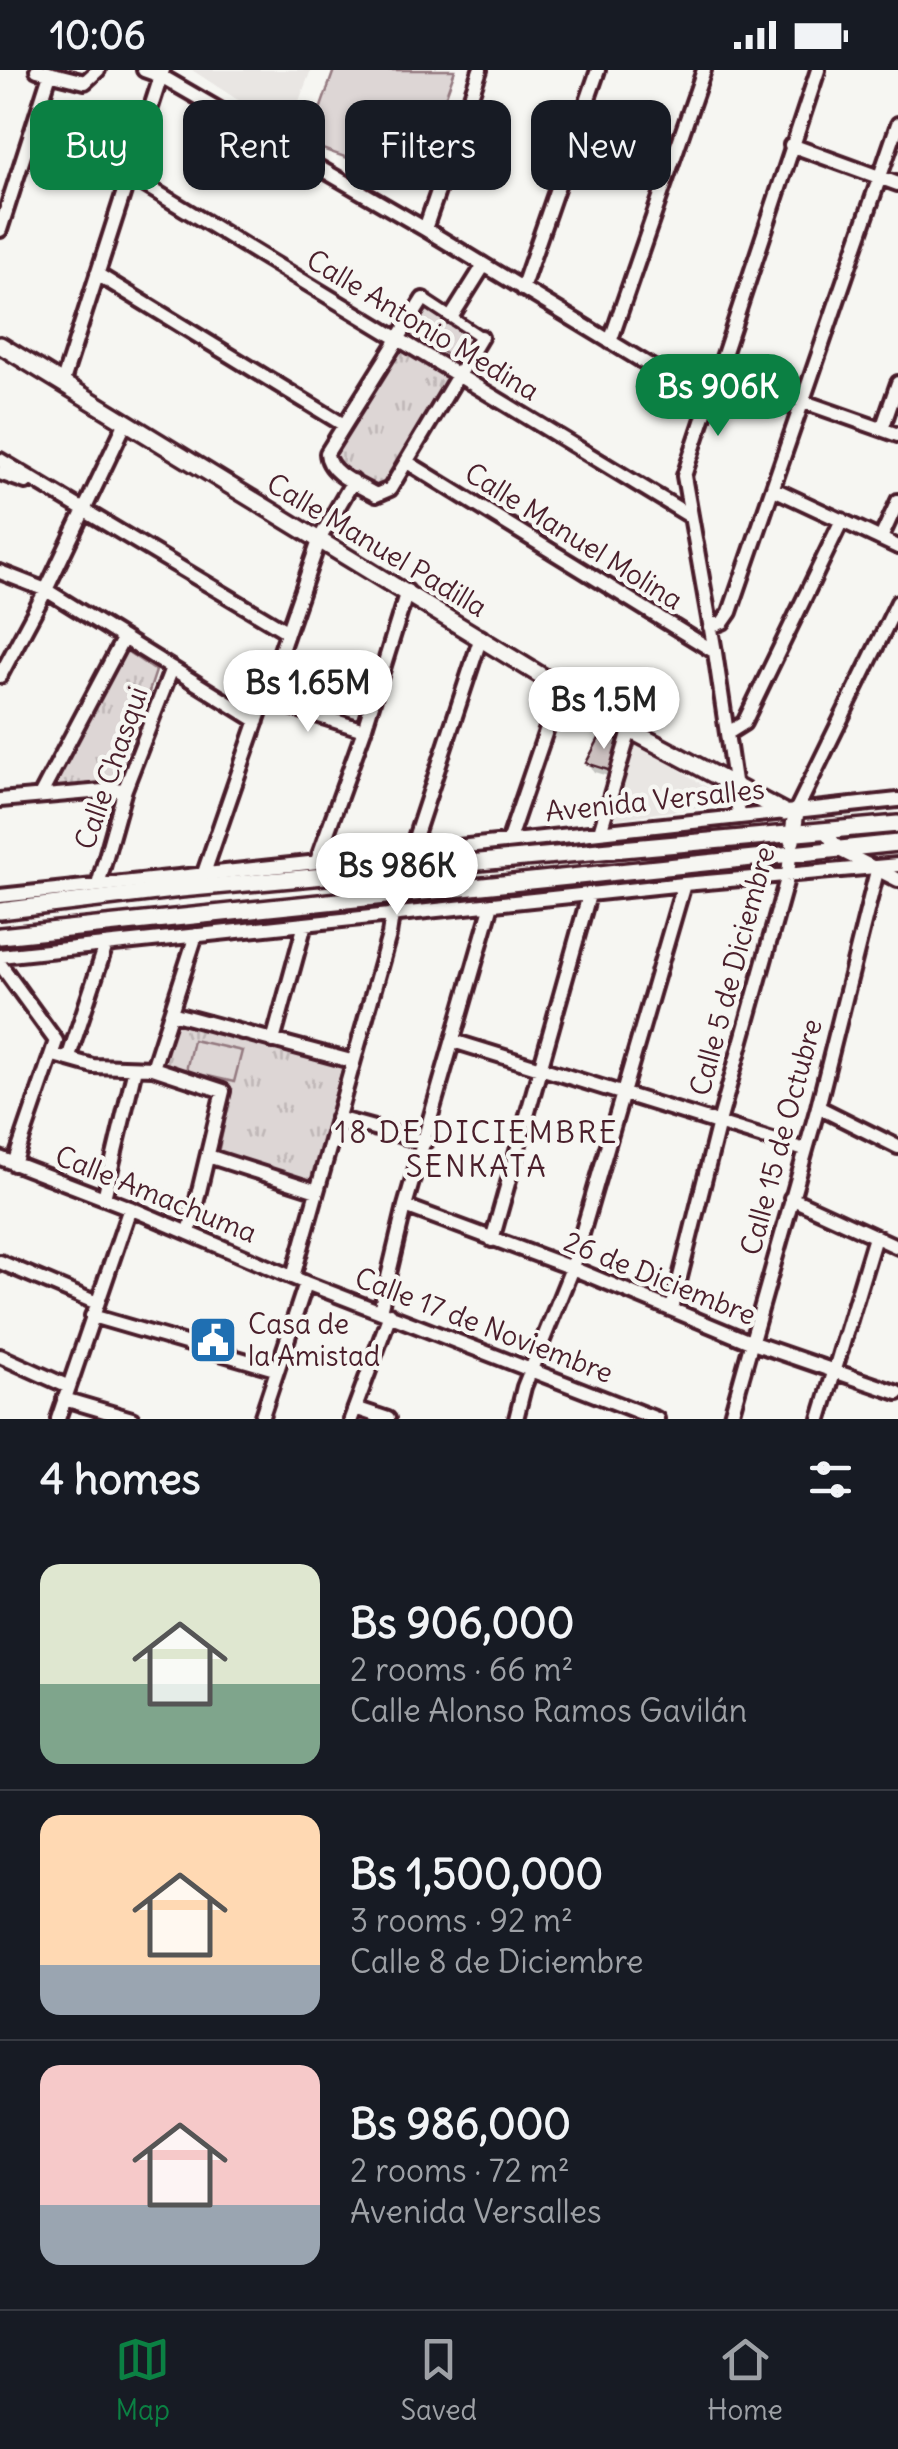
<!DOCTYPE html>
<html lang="en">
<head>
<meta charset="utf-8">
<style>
	body { margin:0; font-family:Delius,sans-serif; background:#242831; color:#f1f3f6; height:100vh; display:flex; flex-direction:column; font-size:38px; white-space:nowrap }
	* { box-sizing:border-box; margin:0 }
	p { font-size:32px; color:#9ea1a6 }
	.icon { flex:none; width:55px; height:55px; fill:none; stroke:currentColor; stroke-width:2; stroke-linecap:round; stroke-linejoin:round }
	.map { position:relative; height:1349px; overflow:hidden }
	.details { display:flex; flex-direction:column; background:#171b24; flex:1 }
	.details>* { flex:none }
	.banner { position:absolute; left:30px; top:30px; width:840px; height:90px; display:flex; gap:20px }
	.price { position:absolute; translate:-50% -85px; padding:0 22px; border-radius:35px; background:#fff; color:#222; font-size:32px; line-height:65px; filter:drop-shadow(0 2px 5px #0008) }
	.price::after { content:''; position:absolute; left:50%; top:60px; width:30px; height:22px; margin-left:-15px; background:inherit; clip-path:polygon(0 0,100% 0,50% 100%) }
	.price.current { background:#0b8043; color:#fff }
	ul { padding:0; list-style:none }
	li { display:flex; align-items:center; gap:30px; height:250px; padding:0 40px }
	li+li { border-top:2px solid #363941 }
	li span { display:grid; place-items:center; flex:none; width:280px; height:200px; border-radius:20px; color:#555 }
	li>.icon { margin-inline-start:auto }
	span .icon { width:120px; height:120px; fill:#fffc; stroke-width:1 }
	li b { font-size:42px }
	h2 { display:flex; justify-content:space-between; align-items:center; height:120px; padding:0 40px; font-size:42px }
	.chip { padding:0 35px; border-radius:20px; background:#171b24; box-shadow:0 2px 8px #0004; font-size:35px; line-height:90px }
	.chip.current { background:#0b8043; color:#fff }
	.status { display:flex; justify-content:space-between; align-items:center; height:70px; padding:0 50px; background:#171b24; direction:ltr }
	.status svg { height:28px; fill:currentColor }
	.tabs { display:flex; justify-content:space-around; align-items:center; height:140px; border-top:2px solid #363941; background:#171b24; font-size:28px; color:#9ea1a6 }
	.tabs a { display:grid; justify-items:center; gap:5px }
	.tabs .current { color:#0b8043 }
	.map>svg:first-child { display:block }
	.built { fill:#e9e6e3 }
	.grass { fill:url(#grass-tufts); stroke:#947a80; stroke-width:2.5 }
	.pitch { fill:#ddd6d5; stroke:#947a80; stroke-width:2.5 }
	.shadow { fill:#0003 }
	.building { fill:#ccc1c0; stroke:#4a1f2b; stroke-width:2.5 }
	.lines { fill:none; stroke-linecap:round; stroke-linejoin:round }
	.pedestrian-casing { stroke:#4a1f2b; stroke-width:16 }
	.minor-casing { stroke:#4a1f2b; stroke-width:20 }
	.tertiary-casing { stroke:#4a1f2b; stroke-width:22 }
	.pedestrian { stroke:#f6f6f2; stroke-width:9 }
	.minor { stroke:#f6f6f2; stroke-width:12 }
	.tertiary { stroke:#f6f6f2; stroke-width:15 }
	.labels { text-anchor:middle; stroke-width:9; stroke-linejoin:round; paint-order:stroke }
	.street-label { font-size:28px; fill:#4a1f2b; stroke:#f6f6f2 }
	.poi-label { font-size:28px; fill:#4a1f2b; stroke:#f6f6f2; text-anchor:start }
	.neighbourhood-label { font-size:30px; letter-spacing:2.5px; fill:#4a1f2b; stroke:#f6f6f2 }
</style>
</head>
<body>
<div class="status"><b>10:06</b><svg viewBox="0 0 49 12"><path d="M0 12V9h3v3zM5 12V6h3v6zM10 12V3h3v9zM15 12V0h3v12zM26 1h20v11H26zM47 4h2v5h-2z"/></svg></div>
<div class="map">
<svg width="898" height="1349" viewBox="0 0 898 1349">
	<defs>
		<pattern id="grass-tufts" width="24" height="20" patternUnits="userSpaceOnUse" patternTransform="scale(2.5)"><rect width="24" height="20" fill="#ddd6d5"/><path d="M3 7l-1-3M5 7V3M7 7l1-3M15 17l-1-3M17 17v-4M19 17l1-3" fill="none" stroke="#bfb7b7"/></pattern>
	</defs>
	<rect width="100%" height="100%" fill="#f6f6f2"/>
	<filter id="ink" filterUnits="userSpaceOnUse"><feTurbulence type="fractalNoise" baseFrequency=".01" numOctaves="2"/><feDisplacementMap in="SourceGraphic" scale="20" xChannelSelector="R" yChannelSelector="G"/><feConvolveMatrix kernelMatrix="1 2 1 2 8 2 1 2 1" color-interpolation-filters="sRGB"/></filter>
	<g filter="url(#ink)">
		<path class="built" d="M192,0H311L287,62Z
			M631,668L714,722L713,735L615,749L607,741Z"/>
		<path class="grass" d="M399,277L452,309L387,415L375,419L337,396L331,386Z
			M122,578L156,601L119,712L51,718Z
			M176,949L343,997L310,1112L218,1083L232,1019L162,993Z"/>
		<path class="pitch" d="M334,0H455L415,112L308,74Z
			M430,235L475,263L457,291L412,263Z
			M193,970L242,981L234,1012L186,1001Z"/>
		<path class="shadow" d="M618,673L623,682L615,708L594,702L589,693Z"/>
		<path class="building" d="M604,659L619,671L611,701L586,693Z"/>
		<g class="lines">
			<g class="pedestrian-casing">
				<path id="pedestrian" d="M423,229L481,267"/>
			</g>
			<g class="minor-casing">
				<path id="minor" d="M37,0L85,12L98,0
					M144,0L161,6L425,159L708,331
					M791,75L898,114
					M130,106L690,446
					M425,159L480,0
					M0,160L50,4
					M97,204L344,355
					M522,219L598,0
					M423,229L327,383C328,404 359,415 376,425L390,419L481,267
					M452,246L484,195
					M610,272L704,0
					M719,302L898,365
					M63,311L163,0
					M882,359L898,313
					M0,390L286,561
					M407,392L715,582
					M0,403L26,412
					M774,419L898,477
					M881,468L898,431
					M0,502L46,520L257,651
					M710,557L723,552L730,542L898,54
					M0,606L46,520L125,354
					M265,629L364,660
					M728,663L744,653L842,450
					M40,726L123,569
					M0,730L125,719
					M796,741L898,532
					M739,745L715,582L684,406L818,0
					M825,761L839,780L898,810
					M600,762L630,660
					M509,769L561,617
					M411,780L481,567
					M317,791L364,660L407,521
					M204,803L320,468L353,411
					M98,815L125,719L172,598
					M0,826L898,730
					M0,886L684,814L898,795
					M0,894L56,971L14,1094
					M171,943L351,991
					M273,971L305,854
					M453,971L805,1080
					M54,985L93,996L153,998L223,1021L189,1163
					M68,989L106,875
					M153,998L196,865
					M818,1037L898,1077
					M337,1048L425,1072
					M208,1086L317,1121
					M0,1088L130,1138L306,1213L657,1349
					M104,1128L135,998
					M791,1128L898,1177
					M405,1136L572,1198L750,1272L898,1323
					M492,1170L589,825
					M0,1192L97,1233
					M293,1207L389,865L392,845
					M672,1239L718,1056L788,805L790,785
					M380,1241L405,1136L492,834
					M92,1246L275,1299
					M0,1286L69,1317
					M64,1329L132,1349
					M355,1338L388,1349
					M58,1349L130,1138
					M261,1349L306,1213
					M351,1349L390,1244
					M516,1349L524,1317L572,1198L684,814
					M730,1349L818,1037L878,797
					M820,1349L875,1167"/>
			</g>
			<g class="tertiary-casing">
				<path id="tertiary" d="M0,275L630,660L784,742
					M792,771L796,741
					M0,841L181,819L898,754
					M0,866L898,773"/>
			</g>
			<use href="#pedestrian" class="pedestrian"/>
			<use href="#minor" class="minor"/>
			<use href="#tertiary" class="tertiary"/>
		</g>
	</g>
	<defs>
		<g id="civic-square" transform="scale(2.5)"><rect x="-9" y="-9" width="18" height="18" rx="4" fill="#1f6fb2" stroke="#f6f6f2"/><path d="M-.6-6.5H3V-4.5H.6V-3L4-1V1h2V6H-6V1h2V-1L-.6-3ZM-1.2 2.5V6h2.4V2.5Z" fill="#fff"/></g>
	</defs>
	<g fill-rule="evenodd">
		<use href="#civic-square" x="213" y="1270"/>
	</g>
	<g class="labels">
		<g class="street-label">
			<text transform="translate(423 255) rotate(31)" y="10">Calle Antonio Medina</text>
			<text transform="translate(574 466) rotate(32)" y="10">Calle Manuel Molina</text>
			<text transform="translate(377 475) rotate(31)" y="10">Calle Manuel Padilla</text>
			<text transform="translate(111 698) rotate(-71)" y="10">Calle Chasqui</text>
			<text transform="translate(655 730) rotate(-6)" y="10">Avenida Versalles</text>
			<text transform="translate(732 901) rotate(-75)" y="10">Calle 5 de Diciembre</text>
			<text transform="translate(781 1067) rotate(-75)" y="10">Calle 15 de Octubre</text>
			<text transform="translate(156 1124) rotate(22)" y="10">Calle Amachuma</text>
			<text transform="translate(660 1208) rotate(22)" y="10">26 de Diciembre</text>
			<text transform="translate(484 1255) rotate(21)" y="10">Calle 17 de Noviembre</text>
		</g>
		<g class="poi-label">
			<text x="248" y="1264">Casa de<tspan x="248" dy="32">la Amistad</tspan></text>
		</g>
		<g class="neighbourhood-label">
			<text x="477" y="1073">18 DE DICIEMBRE<tspan x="477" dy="34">SENKATA</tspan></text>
		</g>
	</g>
</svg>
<b class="price current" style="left:718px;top:369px">Bs 906K</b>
<b class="price" style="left:308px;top:665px">Bs 1.65M</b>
<b class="price" style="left:604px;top:682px">Bs 1.5M</b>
<b class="price" style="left:397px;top:848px">Bs 986K</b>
<div class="banner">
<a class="chip current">Buy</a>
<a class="chip">Rent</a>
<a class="chip">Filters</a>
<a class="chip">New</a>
</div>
</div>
<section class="details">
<h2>4 homes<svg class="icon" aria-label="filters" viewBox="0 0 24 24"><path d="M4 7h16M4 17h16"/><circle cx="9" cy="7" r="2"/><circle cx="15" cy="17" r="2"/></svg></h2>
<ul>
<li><span style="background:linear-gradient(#dfe7d0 60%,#7fa58c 0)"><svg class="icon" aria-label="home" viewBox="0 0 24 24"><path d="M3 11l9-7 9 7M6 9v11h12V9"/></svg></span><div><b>Bs 906,000</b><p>2 rooms · 66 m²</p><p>Calle Alonso Ramos Gavilán</p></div></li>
<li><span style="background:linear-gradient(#ffd9b3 75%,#9aa5b1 0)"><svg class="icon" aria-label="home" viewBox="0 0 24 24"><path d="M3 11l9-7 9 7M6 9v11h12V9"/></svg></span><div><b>Bs 1,500,000</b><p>3 rooms · 92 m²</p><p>Calle 8 de Diciembre</p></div></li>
<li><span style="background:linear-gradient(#f6c9c9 70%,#9aa5b1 0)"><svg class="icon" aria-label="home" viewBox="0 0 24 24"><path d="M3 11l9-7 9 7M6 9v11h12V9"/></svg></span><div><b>Bs 986,000</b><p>2 rooms · 72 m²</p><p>Avenida Versalles</p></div></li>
</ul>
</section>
<nav class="tabs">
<a class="current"><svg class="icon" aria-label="map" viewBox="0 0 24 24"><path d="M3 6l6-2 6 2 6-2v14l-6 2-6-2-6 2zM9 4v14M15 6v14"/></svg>Map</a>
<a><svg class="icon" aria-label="saved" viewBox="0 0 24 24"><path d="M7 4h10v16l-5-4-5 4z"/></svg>Saved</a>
<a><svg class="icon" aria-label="home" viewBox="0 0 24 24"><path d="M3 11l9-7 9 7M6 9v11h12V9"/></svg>Home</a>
</nav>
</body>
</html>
